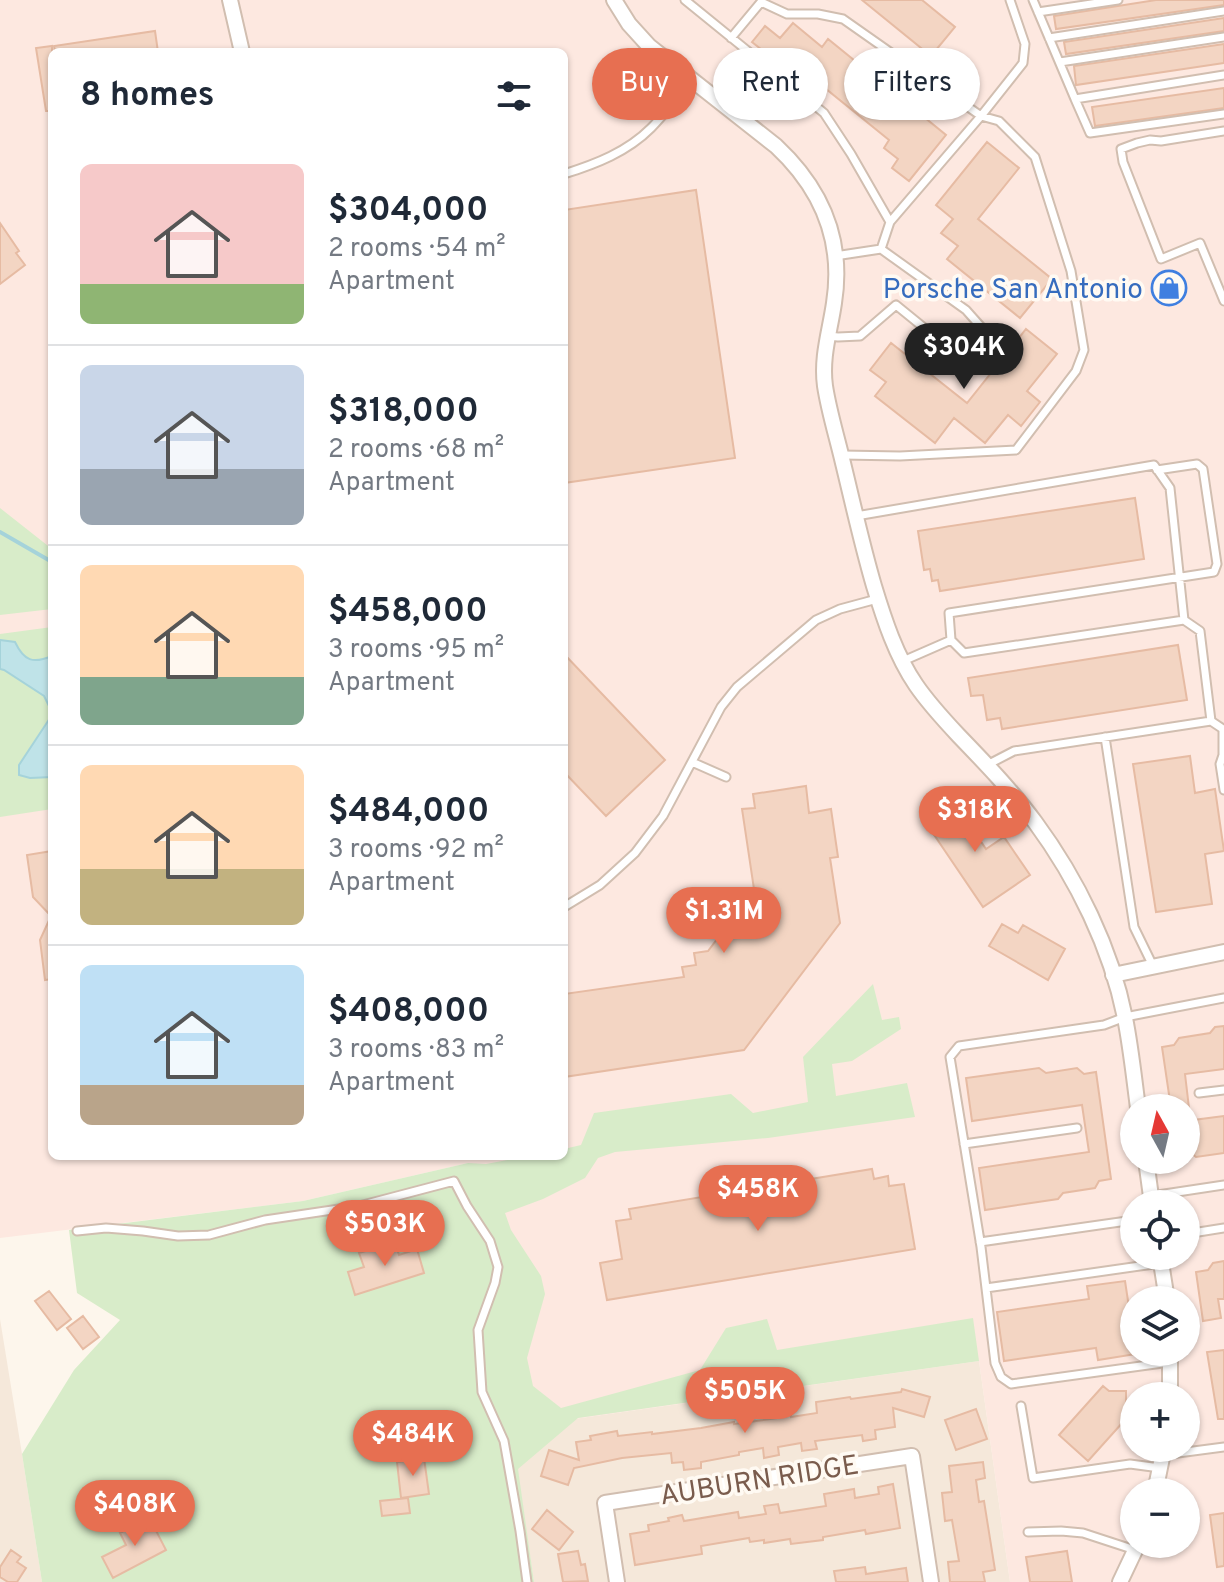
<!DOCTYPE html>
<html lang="en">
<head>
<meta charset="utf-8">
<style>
	body { margin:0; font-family:Overpass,sans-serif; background:#f2f2f3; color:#1f2937; height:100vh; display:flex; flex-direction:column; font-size:30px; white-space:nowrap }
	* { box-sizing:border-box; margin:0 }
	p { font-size:26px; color:#747a83 }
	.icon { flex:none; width:44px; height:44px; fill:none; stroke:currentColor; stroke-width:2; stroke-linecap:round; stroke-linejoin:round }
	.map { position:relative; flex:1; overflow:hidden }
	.drawer { position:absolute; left:48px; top:48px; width:520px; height:1112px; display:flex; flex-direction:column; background:#fff; border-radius:12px; box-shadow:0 2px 6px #0004 }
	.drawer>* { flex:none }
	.banner { position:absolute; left:592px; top:48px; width:512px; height:72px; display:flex; gap:16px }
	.needle { width:52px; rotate:352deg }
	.controls { position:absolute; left:1120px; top:1094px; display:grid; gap:16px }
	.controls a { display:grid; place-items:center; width:80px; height:80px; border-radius:50%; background:#fff; box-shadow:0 2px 6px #0004; font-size:40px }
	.price { position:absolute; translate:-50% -68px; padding:0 18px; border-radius:28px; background:#e76f51; color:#fff; font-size:26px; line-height:52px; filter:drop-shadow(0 2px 4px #0008) }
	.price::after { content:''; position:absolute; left:50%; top:48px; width:24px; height:18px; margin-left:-12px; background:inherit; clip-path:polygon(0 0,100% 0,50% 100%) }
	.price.selected { background:#222; color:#fff }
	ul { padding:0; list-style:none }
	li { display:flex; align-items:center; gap:24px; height:200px; padding:0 32px }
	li+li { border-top:2px solid #e0e1e3 }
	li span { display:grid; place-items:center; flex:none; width:224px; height:160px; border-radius:12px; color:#555 }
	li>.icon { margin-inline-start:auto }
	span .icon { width:96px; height:96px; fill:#fffc; stroke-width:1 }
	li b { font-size:34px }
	h2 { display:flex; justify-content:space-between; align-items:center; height:96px; padding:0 32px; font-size:34px }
	.tag { padding:0 28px; border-radius:36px; background:#fff; box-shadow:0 2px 6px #0004; font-size:28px; line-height:72px }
	.tag.selected { background:#e76f51; color:#fff }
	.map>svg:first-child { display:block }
	.residential { fill:#f5e8da }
	.commercial { fill:#fde8e0; fill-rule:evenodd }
	.green { fill:#d8ecc9 }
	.water { fill:#bfe3e8; stroke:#a5d3da; stroke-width:2 }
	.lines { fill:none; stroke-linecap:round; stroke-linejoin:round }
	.stream { stroke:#a5d3da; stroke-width:4 }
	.building { fill:#f3d5c3; stroke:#e6bba3; stroke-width:2 }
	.lane-casing { stroke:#d1beb0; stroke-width:11 }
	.street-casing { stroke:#d1beb0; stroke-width:18 }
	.lane { stroke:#fff; stroke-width:7 }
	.street { stroke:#fff; stroke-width:14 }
	.labels { text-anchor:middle; stroke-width:7; stroke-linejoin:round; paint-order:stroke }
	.shop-label { font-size:28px; fill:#366cbe; stroke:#fffaf3; text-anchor:end }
	.street-label { font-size:28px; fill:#7a5c4d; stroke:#fffaf3 }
</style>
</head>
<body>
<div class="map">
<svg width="1224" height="1582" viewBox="0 0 1224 1582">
	<rect width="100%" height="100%" fill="#fdf6ec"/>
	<path class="residential" d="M0,1319L22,1454L42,1582H0Z
		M979,1361L1010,1582H534L511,1428Z"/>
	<path class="commercial" d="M0,0H1224V1582H1010L979,1361L511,1428L468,1163L303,1201L0,1238ZM52,52H564V1156H52ZM1134,1108H1186V1160H1134ZM1134,1204H1186V1256H1134ZM1134,1300H1186V1352H1134ZM1134,1396H1186V1448H1134ZM1134,1492H1186V1544H1134Z"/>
	<path class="green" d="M0,508L52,549V609L0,615Z
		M52,627V809L0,817V634Z
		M873,984L882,1020L899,1017L901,1029L852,1061L832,1064L836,1096L907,1083L915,1117L768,1138L615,1152L598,1158L585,1178L543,1199L505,1213L511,1230L541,1276L545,1294L527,1358L533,1386L561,1408L700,1370L726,1328L767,1319L777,1350L973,1318L979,1361L578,1418L518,1469L534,1582H42L22,1454L74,1370L120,1320L77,1293L69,1230L303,1201L468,1163L486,1164L528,1156H564V1149L581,1145L594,1113L731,1094L753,1113L808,1102L803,1057Z"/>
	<path class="water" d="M0,640L15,642C24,661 33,664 52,656V712L44,696L4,670L0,669Z
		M52,715V777L30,778L19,775V765Z"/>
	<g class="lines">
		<path class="stream" d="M0,532L52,562"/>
	</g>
	<path class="building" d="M862,0H922L955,27L931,56Z
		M1156,0H1224V5L1056,29L1054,16Z
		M1224,18V31L1066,54L1064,42Z
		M793,23L822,47L828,39L946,135L909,181L892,168L898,159L884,148L889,140L805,72L799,79L752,42L765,26L780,38Z
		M155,31L158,52H55L54,46Z
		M1224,44V63L1076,85L1074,66Z
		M52,46V111H46L36,48Z
		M1224,88V108L1095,126L1092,107Z
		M987,142L1019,168L978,219L1052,279L1020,318L947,259L958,246L941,233L953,219L936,205Z
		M696,190L735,458L564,483V210Z
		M0,223L19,251L16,253L25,265L0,284Z
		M1026,329L1057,354L1027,391L1040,402L1021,426L1008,415L985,443L954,418L935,443L875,396L886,382L870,370L891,343L967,403Z
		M1135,498L1144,559L940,591L938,580L932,581L930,569L924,570L918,531Z
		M1178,645L1187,700L1002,729L1000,718L987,720L983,695L971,696L968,678Z
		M564,654L665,760L606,816L564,772Z
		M1190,756L1195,793L1215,789L1224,851L1205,854L1212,904L1156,912L1133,764Z
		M806,786L809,813L831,809L838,857L830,858L840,923L744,1050L564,1077V994L684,977L682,967L696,965L694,953L708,951L733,918L731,905L743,903L741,891L754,889L742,809L755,808L753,794Z
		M951,797L986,849L1004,837L1030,875L983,907L922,817Z
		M52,851V979L45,980L40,940L51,916L33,897L27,855Z
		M1002,924L1018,933L1023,925L1065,949L1048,980L989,946Z
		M1224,1026V1069L1185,1074L1189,1108H1171L1162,1047L1174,1045L1179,1038L1210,1033L1215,1027Z
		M1039,1068L1046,1073L1077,1068L1084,1074L1096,1072L1111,1179L1099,1181L1095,1188L1063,1193L1058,1199L985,1210L979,1168L1089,1152L1082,1105L972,1121L966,1078Z
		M1224,1116V1153L1196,1157L1186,1149V1121Z
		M872,1169L874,1179L888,1176L889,1186L904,1184L915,1249L607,1300L600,1263L622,1259L616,1221L631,1219L629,1209Z
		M395,1242L399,1255L417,1249L424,1273L355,1295L348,1272L364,1267L359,1253Z
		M1224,1261V1299H1218L1221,1318L1203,1321L1196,1272L1208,1270L1213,1263Z
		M1125,1281L1136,1354L1098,1360L1096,1348L1004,1361L997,1312L1089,1299L1087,1286Z
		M49,1291L71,1319L57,1330L35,1301Z
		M83,1316L99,1337L83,1349L67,1328Z
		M1224,1350V1419H1218L1207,1352Z
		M1103,1386L1109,1391H1126V1407L1132,1412L1088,1461L1059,1435Z
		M902,1389L930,1397L924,1417L893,1408L895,1427L875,1430L876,1439L863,1441L862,1435L815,1441L817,1449L802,1451L801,1443L778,1447L779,1455L764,1458L763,1448L739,1452V1455L701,1462V1468L684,1470L683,1462L672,1463L671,1453L622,1458L574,1468L568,1485L541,1476L549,1450L579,1460L576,1442L591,1440L590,1436L617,1431L618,1436L652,1432V1434L701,1428L734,1422V1424L778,1418V1412L790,1410L791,1417L817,1413L816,1402L850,1397L851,1399L901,1392Z
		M976,1409L987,1439L956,1450L945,1420Z
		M424,1458L429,1494L401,1498L397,1462Z
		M983,1462L985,1478L976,1480L979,1502L984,1501L995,1570L983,1572L985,1582H950L948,1562L959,1561L952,1520L945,1521L942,1493L952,1492L949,1466Z
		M893,1484L900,1528L866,1534L865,1530L823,1537V1540L791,1544L790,1539L764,1543V1540L750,1542L749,1538L701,1546L702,1554L635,1565L630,1534L649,1531L648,1525L669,1521L668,1518L682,1515L684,1521L738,1512L739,1518L766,1514L764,1506L778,1504L780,1513L826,1506L824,1494L854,1489L855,1498L879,1494L878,1487Z
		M408,1498L410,1513L382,1516L380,1501Z
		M547,1510L573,1532L559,1550L532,1529Z
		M1224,1513V1566L1217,1567L1210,1515Z
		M149,1517L166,1550L113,1578L102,1557L126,1545L120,1533Z
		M11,1550L21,1557L17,1562L26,1568L17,1582H8L0,1577V1567Z
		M578,1551L581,1565L585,1564L588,1581L563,1582L558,1554Z
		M1067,1551L1072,1582H1030L1026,1557Z
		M865,1567L866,1574L906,1568L908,1582H836L834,1571Z"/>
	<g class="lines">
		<g class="lane-casing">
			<path id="lane" d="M685,0L824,113L851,154L890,222L881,249L835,256
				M1033,0L1075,99L1224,75
				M1038,12L1118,0
				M731,38L761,2L787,14H818L843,19L981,116L999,121L1035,157L1071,271L1084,350L1076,371L1016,450L900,456L842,455
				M1049,38L1224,11
				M1060,62L1224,37
				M1075,99L1090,133L1224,114
				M1224,131L1161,141L1150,140L1137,143L1121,149L1123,162L1161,259L1200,243L1224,301
				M564,174C596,164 627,152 651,128C666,113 678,96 691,80
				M890,222L981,116L1023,63L1025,44L1010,0
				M828,336L838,337L860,336L896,305L966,362L990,337L966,310L881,249
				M856,516L1154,465L1170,488L1184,620L1200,631L1211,721L1223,729V755L1220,764L1224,790
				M951,640L964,653L1184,620
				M903,661L951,640L949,613L1214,572L1217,564L1203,469L1197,464L1157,470
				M1105,737L1134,927L1153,966
				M692,762L726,777
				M987,765L1014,751L1211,721
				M564,907L600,885L635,853L663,816L721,707L737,687L816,620L840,609L877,599
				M1199,1093L1224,1090
				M964,1144L1077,1128
				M1151,1196L1224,1185
				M77,1231L106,1228L143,1231L178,1236L209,1235L265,1220L359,1206L454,1181L467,1206L490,1241L498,1267L495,1283L478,1330L482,1392L504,1441L520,1531L527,1582
				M1186,1234L1224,1228
				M980,1242L1134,1220
				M986,1288L1161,1263
				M1170,1362L1011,1384L1001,1377L995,1363L981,1247L950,1057L959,1046L1104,1025L1125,1017L1224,998
				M1021,1406L1033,1478L1130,1464L1160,1468
				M1163,1455L1224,1447
				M1028,1532L1061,1531L1083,1533L1135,1550"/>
		</g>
		<g class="street-casing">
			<path id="street" d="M230,0L242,52
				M614,0L629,24L649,46L776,146C821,188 844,240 834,303C830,331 821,357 825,386C829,412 837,437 843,463C853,504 862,545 874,586C884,619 896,656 916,685C929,704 944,720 959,736C986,764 1012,791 1035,822C1077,879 1111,948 1125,1018C1131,1048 1134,1078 1138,1108
				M1113,975L1224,952
				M1146,1160L1152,1204
				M1160,1256L1167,1300
				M1170,1396V1352
				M1155,1492L1164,1448
				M617,1582L605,1503L912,1456L931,1582
				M1120,1582L1138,1544"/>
		</g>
		<use href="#lane" class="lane"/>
		<use href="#street" class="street"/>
	</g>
	<defs>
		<g id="shop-ring" transform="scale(1.8)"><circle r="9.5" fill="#fffaf3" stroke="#3f7fe0" stroke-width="1.5"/><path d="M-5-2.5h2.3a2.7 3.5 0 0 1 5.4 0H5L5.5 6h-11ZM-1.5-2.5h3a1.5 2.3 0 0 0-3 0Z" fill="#3f7fe0"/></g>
	</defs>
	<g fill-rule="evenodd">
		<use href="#shop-ring" x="1169" y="288"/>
	</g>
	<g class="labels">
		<g class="shop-label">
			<text x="1143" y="298">Porsche San Antonio</text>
		</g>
		<g class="street-label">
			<text transform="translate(759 1479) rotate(-9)" y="10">AUBURN RIDGE</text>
		</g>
	</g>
</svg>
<div class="controls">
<a><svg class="needle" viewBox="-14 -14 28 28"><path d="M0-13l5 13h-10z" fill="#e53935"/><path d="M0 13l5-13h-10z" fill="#747a83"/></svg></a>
<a><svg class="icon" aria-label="locate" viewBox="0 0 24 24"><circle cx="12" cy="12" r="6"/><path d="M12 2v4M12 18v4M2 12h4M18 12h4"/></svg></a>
<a><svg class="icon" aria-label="layers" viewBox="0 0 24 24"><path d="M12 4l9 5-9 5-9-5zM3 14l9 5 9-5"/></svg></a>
<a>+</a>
<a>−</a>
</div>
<b class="price selected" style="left:964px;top:391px">$304K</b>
<b class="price" style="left:975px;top:854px">$318K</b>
<b class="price" style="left:724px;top:955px">$1.31M</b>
<b class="price" style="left:758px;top:1233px">$458K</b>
<b class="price" style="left:385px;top:1268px">$503K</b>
<b class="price" style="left:745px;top:1435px">$505K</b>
<b class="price" style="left:413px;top:1478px">$484K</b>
<b class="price" style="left:135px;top:1548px">$408K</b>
<div class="banner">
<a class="tag selected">Buy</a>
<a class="tag">Rent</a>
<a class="tag">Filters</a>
</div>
<section class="drawer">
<h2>8 homes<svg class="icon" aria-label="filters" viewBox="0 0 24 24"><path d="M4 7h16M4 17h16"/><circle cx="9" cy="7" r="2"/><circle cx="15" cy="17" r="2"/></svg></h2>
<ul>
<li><span style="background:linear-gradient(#f6c9c9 75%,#8fb573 0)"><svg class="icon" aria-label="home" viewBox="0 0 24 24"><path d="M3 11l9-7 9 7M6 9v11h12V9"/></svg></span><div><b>$304,000</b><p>2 rooms · 54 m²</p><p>Apartment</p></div></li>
<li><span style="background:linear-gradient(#c9d6e8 65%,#9aa5b1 0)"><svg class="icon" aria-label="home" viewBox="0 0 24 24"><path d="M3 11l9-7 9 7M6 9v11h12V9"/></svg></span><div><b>$318,000</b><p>2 rooms · 68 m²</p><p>Apartment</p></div></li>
<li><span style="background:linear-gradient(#ffd9b3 70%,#7fa58c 0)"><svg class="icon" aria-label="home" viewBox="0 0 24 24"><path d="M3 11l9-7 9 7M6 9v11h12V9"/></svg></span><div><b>$458,000</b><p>3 rooms · 95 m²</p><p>Apartment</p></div></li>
<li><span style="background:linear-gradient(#ffd9b3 65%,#c2b280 0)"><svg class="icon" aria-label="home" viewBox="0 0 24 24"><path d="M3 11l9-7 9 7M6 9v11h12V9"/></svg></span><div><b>$484,000</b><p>3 rooms · 92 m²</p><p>Apartment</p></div></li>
<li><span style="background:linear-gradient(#bfe0f5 75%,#b9a48a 0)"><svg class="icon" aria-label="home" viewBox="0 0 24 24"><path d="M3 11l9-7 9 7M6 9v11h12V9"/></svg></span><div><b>$408,000</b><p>3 rooms · 83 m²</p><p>Apartment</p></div></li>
</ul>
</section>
</div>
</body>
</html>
